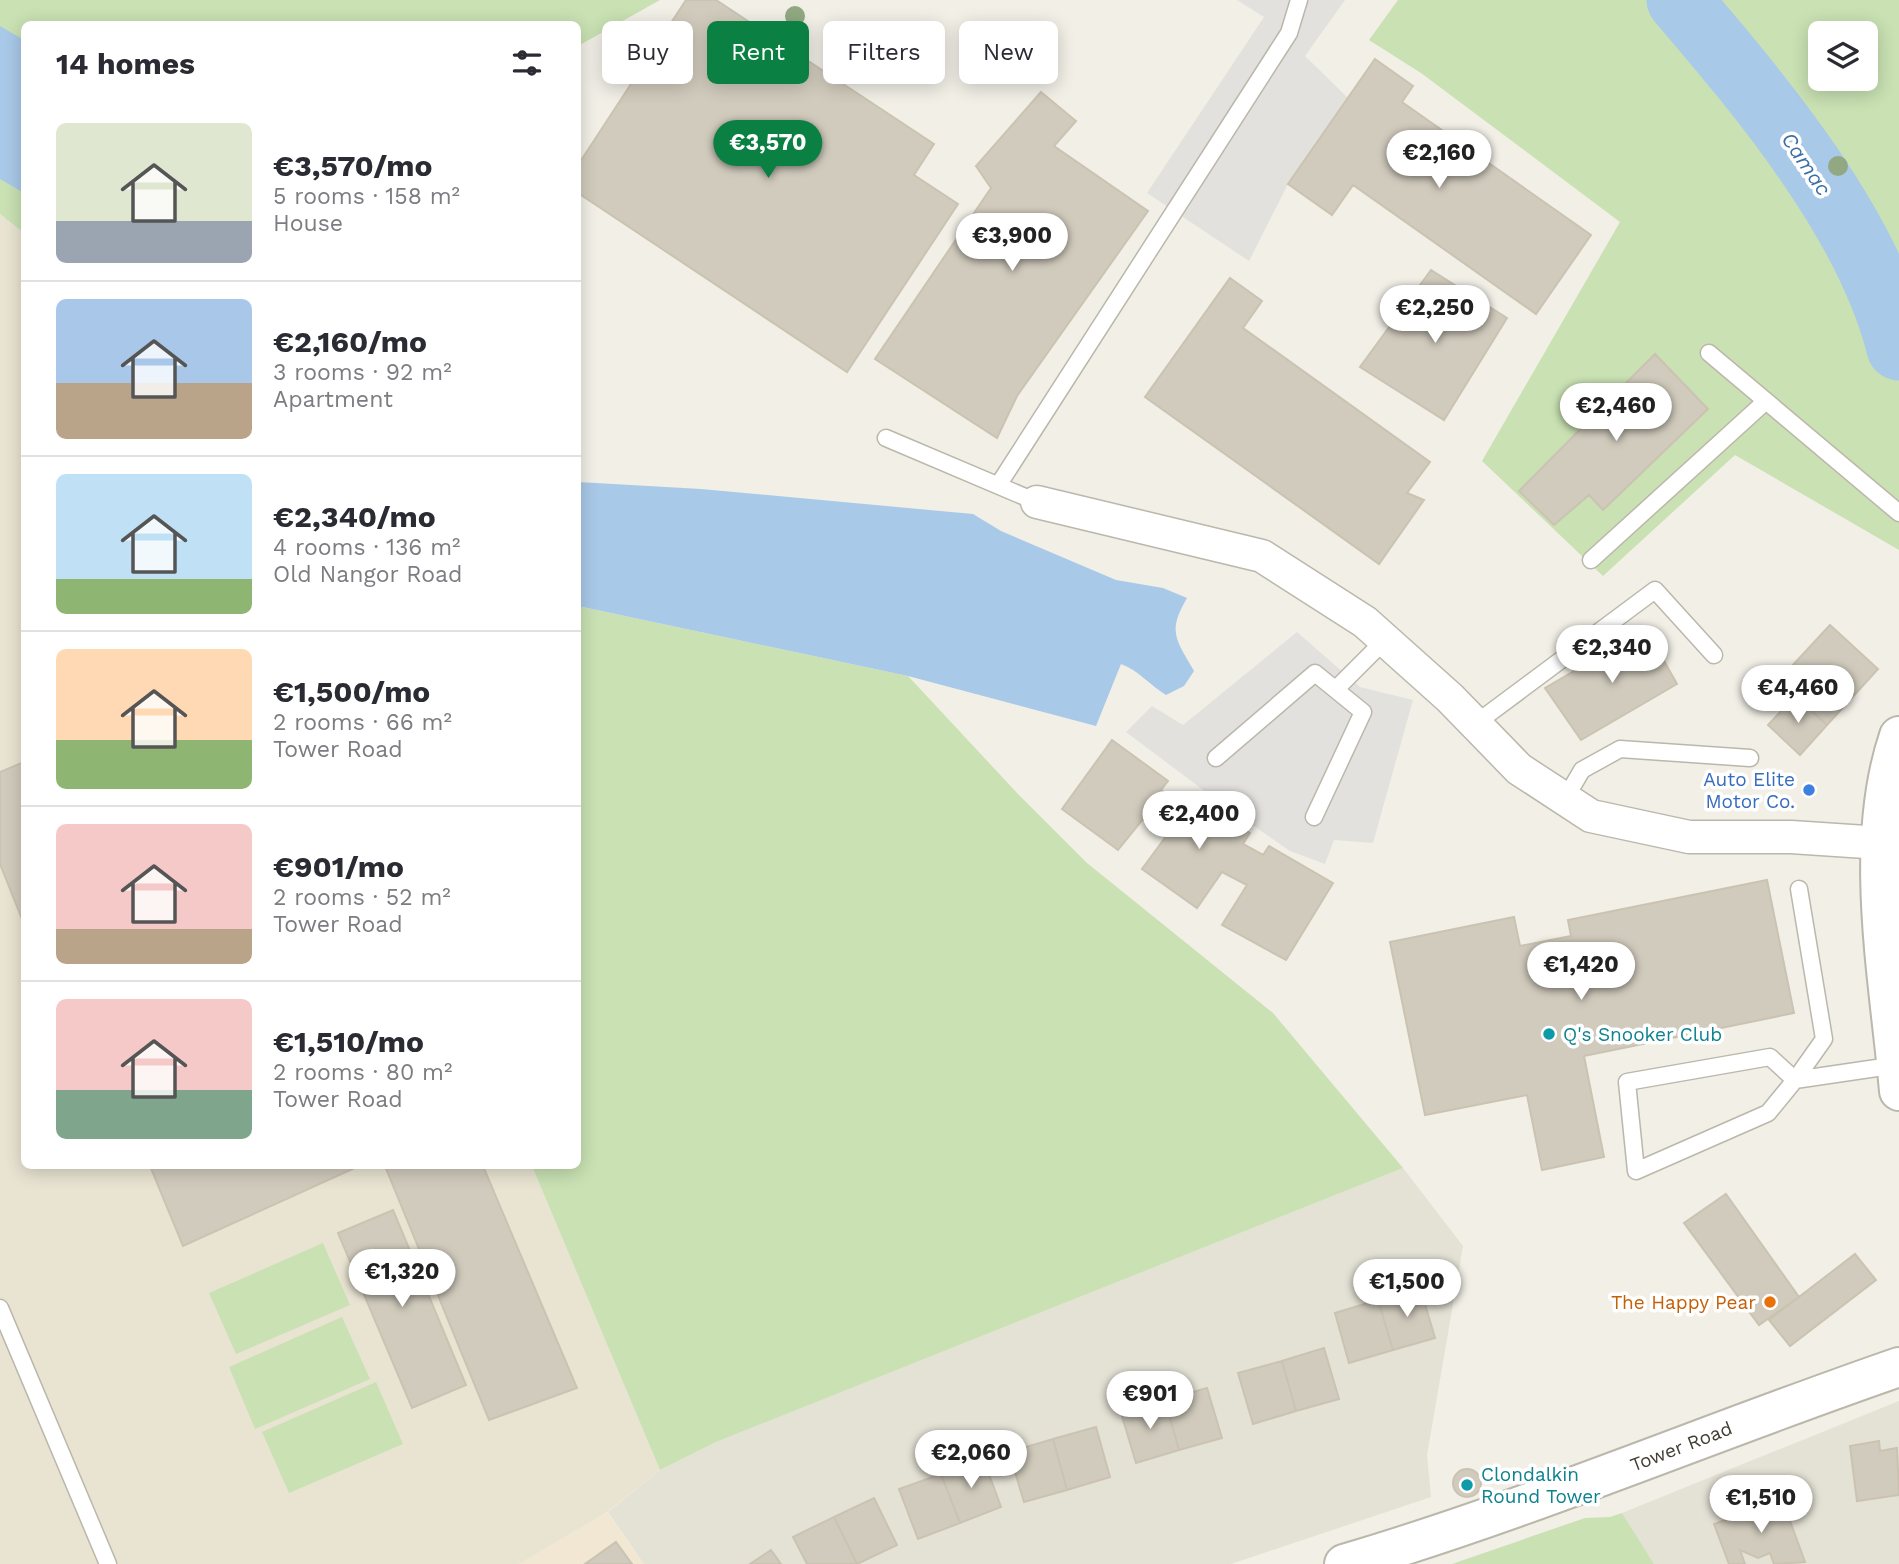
<!DOCTYPE html>
<html lang="en">
<head>
<meta charset="utf-8">
<style>
	body { margin:0; font-family:"Work Sans",sans-serif; background:#f2f2f3; color:#2b2b33; height:100vh; display:flex; flex-direction:column; font-size:26px; white-space:nowrap }
	* { box-sizing:border-box; margin:0 }
	p { font-size:23px; color:#7c7c81 }
	.icon { flex:none; width:38px; height:38px; fill:none; stroke:currentColor; stroke-width:2; stroke-linecap:round; stroke-linejoin:round }
	.map { position:relative; flex:1; overflow:hidden }
	.drawer { position:absolute; left:21px; top:21px; width:560px; height:1148px; display:flex; flex-direction:column; background:#fff; border-radius:10px; box-shadow:0 4px 18px #0003 }
	.drawer>* { flex:none }
	.guide { position:absolute; left:602px; top:21px; width:665px; height:63px; display:flex; gap:14px }
	.buttons { position:absolute; left:1808px; top:21px; display:grid; gap:14px }
	.buttons a { display:grid; place-items:center; width:70px; height:70px; border-radius:10px; background:#fff; box-shadow:0 4px 18px #0003; font-size:35px }
	.price { position:absolute; translate:-50% -60px; padding:0 16px; border-radius:24px; background:#fff; color:#222; font-size:23px; line-height:46px; filter:drop-shadow(0 2px 4px #0008) }
	.price::after { content:''; position:absolute; left:50%; top:42px; width:21px; height:16px; margin-left:-10px; background:inherit; clip-path:polygon(0 0,100% 0,50% 100%) }
	.price.on { background:#0b8043; color:#fff }
	ul { padding:0; list-style:none }
	li { display:flex; align-items:center; gap:21px; height:175px; padding:0 35px }
	li+li { border-top:2px solid #e1e1e2 }
	li span { display:grid; place-items:center; flex:none; width:196px; height:140px; border-radius:10px; color:#555 }
	li>.icon { margin-inline-start:auto }
	span .icon { width:84px; height:84px; fill:#fffc; stroke-width:1 }
	li b { font-size:30px }
	h2 { display:flex; justify-content:space-between; align-items:center; height:84px; padding:0 35px; font-size:30px }
	.tag { padding:0 24px; border-radius:10px; background:#fff; box-shadow:0 4px 18px #0003; font-size:24px; line-height:63px }
	.tag.on { background:#0b8043; color:#fff }
	.map>svg:first-child { display:block }
	.residential { fill:#e4e1d5 }
	.commercial { fill:#f1e7d3 }
	.education { fill:#e9e4d2 }
	.green { fill:#c9e1b3; fill-rule:evenodd }
	.parking { fill:#e3e1de }
	.water { fill:#a9c9e8 }
	.lines { fill:none; stroke-linecap:round; stroke-linejoin:round }
	.river { stroke:#a9c9e8; stroke-width:65 }
	.building { fill:#d1cbbd; stroke:#cbc3b1; stroke-width:2 }
	.service-casing { stroke:#bbb7aa; stroke-width:19 }
	.minor-casing { stroke:#bbb7aa; stroke-width:35 }
	.tertiary-casing { stroke:#bbb7aa; stroke-width:42 }
	.service { stroke:#fff; stroke-width:16 }
	.minor { stroke:#fff; stroke-width:32 }
	.tertiary { stroke:#fff; stroke-width:38 }
	.tree { fill:#91a882 }
	.shop-dot { fill:#3f7fe0; stroke:#fff; stroke-width:2.5 }
	.culture-dot { fill:#0f9aa8; stroke:#fff; stroke-width:2.5 }
	.food-dot { fill:#e8710a; stroke:#fff; stroke-width:2.5 }
	.labels { text-anchor:middle; stroke-width:7; stroke-linejoin:round; paint-order:stroke }
	.shop-label { font-size:19px; fill:#366cbe; stroke:#fff; text-anchor:end }
	.culture-label { font-size:19px; fill:#0d838f; stroke:#fff; text-anchor:start }
	.food-label { font-size:19px; fill:#c56008; stroke:#fff; text-anchor:end }
	.street-label { font-size:19px; fill:#433f36; stroke:#fff }
	.water-label { font-size:21px; font-style:italic; fill:#3b6fa3; stroke:#fff }
</style>
</head>
<body>
<div class="map">
<svg width="1899" height="1564" viewBox="0 0 1899 1564">
	<rect width="100%" height="100%" fill="#f1efe6"/>
	<path class="residential" d="M1403,1168L1463,1246L1427,1455L1431,1497L1231,1564H644L608,1512L660,1470L716,1442Z
		M1899,1401V1564H1654L1622,1513Z"/>
	<path class="commercial" d="M607,1512L644,1564H519Z"/>
	<path class="education" d="M0,214L24,233V1166H532L660,1470L607,1512L519,1564H0Z"/>
	<path class="green" d="M0,0H660L578,46V24H24V233L0,214Z
		M1398,0H1899V550L1735,455L1603,576L1482,461L1620,222L1421,73L1369,40ZM1820,33H1866V79H1820Z
		M578,606L908,676L1018,794L1087,863L1273,1013L1403,1168L716,1442L660,1470L532,1166H578Z
		M323,1243L350,1305L236,1354L209,1293Z
		M342,1317L370,1379L255,1429L229,1367Z
		M376,1382L403,1444L289,1493L262,1432Z
		M1622,1513L1654,1564H1452L1585,1518L1610,1517Z"/>
	<path class="parking" d="M1237,0H1345L1305,56L1348,98L1288,184L1249,261L1147,193L1264,17Z
		M1297,632L1360,687L1413,700L1373,843L1334,840L1325,864L1290,851L1215,799L1126,732L1152,706L1183,725Z"/>
	<path class="water" d="M0,26L24,40V193L0,179Z
		M578,482L701,489L973,514L1001,531L1116,580L1163,588L1187,598C1167,632 1176,639 1194,671L1184,686L1166,695C1151,686 1138,670 1121,664L1096,726L908,676L578,606Z"/>
	<g class="lines">
		<path class="river" d="M1679,0C1762,97 1868,223 1899,348"/>
	</g>
	<path class="building" d="M686,0H716L934,144L914,175L958,204L847,372L578,193V165Z
		M1375,59L1413,86L1402,102L1591,235L1536,314L1353,185L1332,215L1288,184Z
		M1041,92L1076,121L1054,146L1148,211L1017,396L997,438L875,359L991,188L976,166Z
		M1431,270L1507,318L1444,420L1360,367Z
		M1230,278L1262,301L1243,328L1430,462L1407,493L1424,500L1379,564L1145,397Z
		M1655,354L1708,409L1603,510L1589,495L1554,525L1519,491Z
		M1830,625L1878,669L1827,725L1779,680Z
		M1646,629L1677,684L1581,740L1545,688Z
		M1795,696L1827,725L1800,755L1768,725Z
		M1112,740L1168,781L1161,790L1182,805L1189,797L1250,833L1243,844L1263,855L1269,846L1333,883L1286,960L1222,925L1247,885L1222,872L1197,908L1142,869L1167,835L1143,819L1118,850L1062,809Z
		M24,762V924L0,864V772Z
		M1767,880L1794,1013L1584,1056L1604,1157L1542,1170L1527,1095L1425,1115L1390,942L1514,917L1520,946L1571,936L1568,920Z
		M150,1166H359L183,1246Z
		M385,1166H483L577,1388L489,1420Z
		M1726,1194L1799,1297L1759,1325L1684,1223Z
		M393,1210L466,1385L412,1408L338,1233Z
		M1855,1254L1876,1280L1790,1346L1769,1320Z
		M1420,1287L1435,1338L1393,1350L1378,1300Z
		M1378,1300L1393,1350L1349,1363L1335,1313Z
		M1324,1348L1339,1399L1296,1411L1282,1361Z
		M1282,1361L1296,1411L1253,1424L1238,1373Z
		M1207,1388L1222,1438L1179,1450L1165,1400Z
		M1165,1400L1179,1450L1136,1463L1121,1413Z
		M1096,1427L1110,1477L1067,1490L1053,1439Z
		M1053,1439L1067,1490L1024,1502L1009,1452Z
		M1879,1441L1880,1451L1897,1448L1899,1495L1857,1501L1850,1446Z
		M983,1458L1001,1507L960,1523L941,1474Z
		M1453 1483a14 14 0 1 1 28 0a14 14 0 1 1-28 0Z
		M941,1474L960,1523L918,1539L899,1489Z
		M874,1498L897,1545L857,1564L834,1517Z
		M1782,1499L1805,1562L1774,1564L1770,1553L1758,1558L1740,1550L1745,1564H1729L1714,1524Z
		M834,1517L857,1564H807L793,1537Z
		M616,1542L632,1564H585Z
		M771,1550L781,1564H750Z"/>
	<g class="lines">
		<g class="service-casing">
			<path id="service" d="M1709,353L1899,513
				M886,438L1037,502
				M999,484L1289,33L1299,0
				M1591,560L1766,401
				M1337,688L1385,640
				M1475,724L1655,590L1714,655
				M1216,758L1315,673L1363,712L1314,817
				M1565,799L1582,770L1620,749L1750,758
				M1799,889L1824,1039L1795,1080L1770,1057L1627,1082L1636,1171L1768,1113L1795,1080L1897,1065
				M0,1308L108,1564"/>
		</g>
		<g class="minor-casing">
			<path id="minor" d="M1037,502L1262,556L1365,622L1450,698L1519,769L1591,816L1689,837H1791L1881,843"/>
		</g>
		<g class="tertiary-casing">
			<path id="tertiary" d="M1899,736C1862,845 1889,978 1899,1091
				M1344,1564C1533,1508 1713,1431 1899,1367"/>
		</g>
		<use href="#service" class="service"/>
		<use href="#minor" class="minor"/>
		<use href="#tertiary" class="tertiary"/>
	</g>
	<g class="tree">
		<circle cx="795" cy="16" r="10"/>
		<circle cx="1838" cy="166" r="10"/>
	</g>
	<circle class="shop-dot" cx="1809" cy="790" r="7"/>
	<g class="culture-dot">
		<circle cx="1549" cy="1034" r="7"/>
		<circle cx="1467" cy="1485" r="7"/>
	</g>
	<circle class="food-dot" cx="1770" cy="1302" r="7"/>
	<g class="labels">
		<g class="shop-label">
			<text x="1795" y="786">Auto Elite<tspan x="1795" dy="22">Motor Co.</tspan></text>
		</g>
		<g class="culture-label">
			<text x="1563" y="1041">Q's Snooker Club</text>
			<text x="1481" y="1481">Clondalkin<tspan x="1481" dy="22">Round Tower</tspan></text>
		</g>
		<g class="food-label">
			<text x="1756" y="1309">The Happy Pear</text>
		</g>
		<g class="street-label">
			<text transform="translate(1681 1446) rotate(-21)" y="7">Tower Road</text>
		</g>
		<g class="water-label">
			<text transform="translate(1806 164) rotate(56)" y="7">Camac</text>
		</g>
	</g>
</svg>
<div class="buttons">
<a><svg class="icon" aria-label="layers" viewBox="0 0 24 24"><path d="M12 4l9 5-9 5-9-5zM3 14l9 5 9-5"/></svg></a>
</div>
<b class="price on" style="left:768px;top:180px">€3,570</b>
<b class="price" style="left:1439px;top:190px">€2,160</b>
<b class="price" style="left:1012px;top:273px">€3,900</b>
<b class="price" style="left:1435px;top:345px">€2,250</b>
<b class="price" style="left:1616px;top:443px">€2,460</b>
<b class="price" style="left:1612px;top:685px">€2,340</b>
<b class="price" style="left:1798px;top:725px">€4,460</b>
<b class="price" style="left:1199px;top:851px">€2,400</b>
<b class="price" style="left:1581px;top:1002px">€1,420</b>
<b class="price" style="left:402px;top:1309px">€1,320</b>
<b class="price" style="left:1407px;top:1319px">€1,500</b>
<b class="price" style="left:1150px;top:1431px">€901</b>
<b class="price" style="left:971px;top:1490px">€2,060</b>
<b class="price" style="left:1761px;top:1535px">€1,510</b>
<div class="guide">
<a class="tag">Buy</a>
<a class="tag on">Rent</a>
<a class="tag">Filters</a>
<a class="tag">New</a>
</div>
<section class="drawer">
<h2>14 homes<svg class="icon" aria-label="filters" viewBox="0 0 24 24"><path d="M4 7h16M4 17h16"/><circle cx="9" cy="7" r="2"/><circle cx="15" cy="17" r="2"/></svg></h2>
<ul>
<li><span style="background:linear-gradient(#dfe7d0 70%,#9aa5b1 0)"><svg class="icon" aria-label="home" viewBox="0 0 24 24"><path d="M3 11l9-7 9 7M6 9v11h12V9"/></svg></span><div><b>€3,570/mo</b><p>5 rooms · 158 m²</p><p>House</p></div></li>
<li><span style="background:linear-gradient(#a9c7e8 60%,#b9a48a 0)"><svg class="icon" aria-label="home" viewBox="0 0 24 24"><path d="M3 11l9-7 9 7M6 9v11h12V9"/></svg></span><div><b>€2,160/mo</b><p>3 rooms · 92 m²</p><p>Apartment</p></div></li>
<li><span style="background:linear-gradient(#bfe0f5 75%,#8fb573 0)"><svg class="icon" aria-label="home" viewBox="0 0 24 24"><path d="M3 11l9-7 9 7M6 9v11h12V9"/></svg></span><div><b>€2,340/mo</b><p>4 rooms · 136 m²</p><p>Old Nangor Road</p></div></li>
<li><span style="background:linear-gradient(#ffd9b3 65%,#8fb573 0)"><svg class="icon" aria-label="home" viewBox="0 0 24 24"><path d="M3 11l9-7 9 7M6 9v11h12V9"/></svg></span><div><b>€1,500/mo</b><p>2 rooms · 66 m²</p><p>Tower Road</p></div></li>
<li><span style="background:linear-gradient(#f6c9c9 75%,#b9a48a 0)"><svg class="icon" aria-label="home" viewBox="0 0 24 24"><path d="M3 11l9-7 9 7M6 9v11h12V9"/></svg></span><div><b>€901/mo</b><p>2 rooms · 52 m²</p><p>Tower Road</p></div></li>
<li><span style="background:linear-gradient(#f6c9c9 65%,#7fa58c 0)"><svg class="icon" aria-label="home" viewBox="0 0 24 24"><path d="M3 11l9-7 9 7M6 9v11h12V9"/></svg></span><div><b>€1,510/mo</b><p>2 rooms · 80 m²</p><p>Tower Road</p></div></li>
</ul>
</section>
</div>
</body>
</html>
